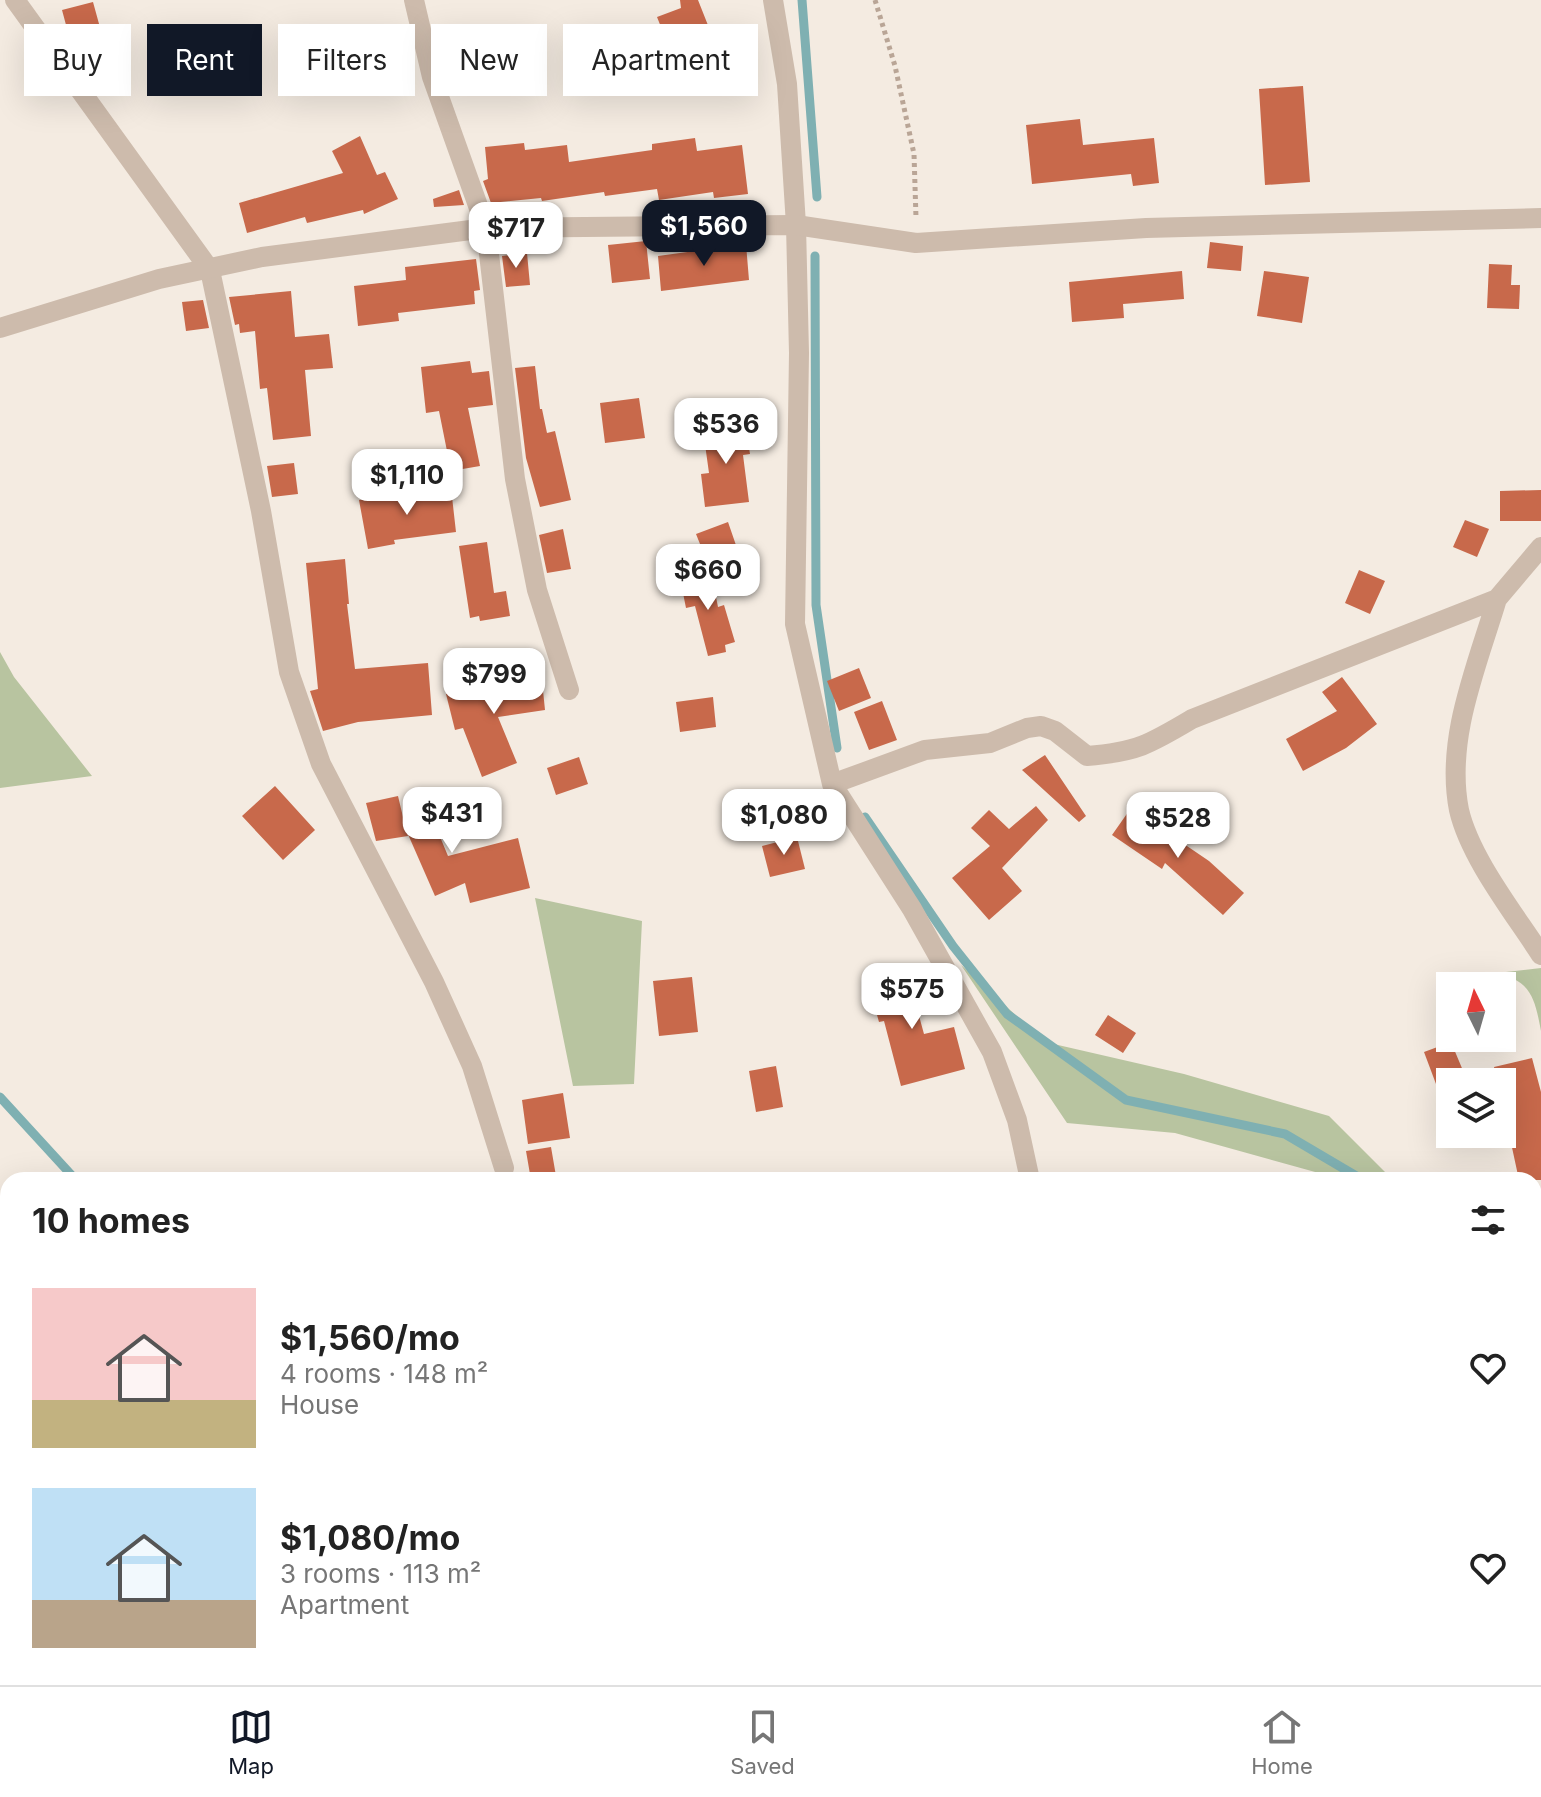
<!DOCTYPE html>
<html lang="en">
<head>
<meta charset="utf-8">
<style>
	body { margin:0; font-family:Inter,sans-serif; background:#f2f2f2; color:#222; height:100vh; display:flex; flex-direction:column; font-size:30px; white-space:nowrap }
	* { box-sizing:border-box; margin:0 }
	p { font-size:26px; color:#767676 }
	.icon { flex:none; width:44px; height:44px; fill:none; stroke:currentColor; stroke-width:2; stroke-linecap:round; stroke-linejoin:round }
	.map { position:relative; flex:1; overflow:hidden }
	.sheet { position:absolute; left:0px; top:1172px; width:1542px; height:514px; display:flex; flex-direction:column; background:#fff; border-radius:24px 24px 0 0; box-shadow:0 8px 32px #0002 }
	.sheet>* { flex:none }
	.top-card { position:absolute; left:24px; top:24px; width:800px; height:72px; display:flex; gap:16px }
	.needle { width:52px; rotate:355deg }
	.buttons { position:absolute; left:1436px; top:972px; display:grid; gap:16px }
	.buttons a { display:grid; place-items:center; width:80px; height:80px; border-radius:0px; background:#fff; box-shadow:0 8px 32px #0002; font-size:40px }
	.price { position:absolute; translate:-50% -68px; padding:0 18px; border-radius:16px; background:#fff; color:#222; font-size:26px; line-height:52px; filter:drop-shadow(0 2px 4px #0008) }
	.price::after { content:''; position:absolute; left:50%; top:48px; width:24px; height:18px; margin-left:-12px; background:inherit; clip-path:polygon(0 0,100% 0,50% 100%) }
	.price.current { background:#111827; color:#fff }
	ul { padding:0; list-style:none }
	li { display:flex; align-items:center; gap:24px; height:200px; padding:0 32px }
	li span { display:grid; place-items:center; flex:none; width:224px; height:160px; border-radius:0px; color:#555 }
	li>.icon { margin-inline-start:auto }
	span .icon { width:96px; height:96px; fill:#fffc; stroke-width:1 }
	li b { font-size:34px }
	h2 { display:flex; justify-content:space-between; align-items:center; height:96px; padding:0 32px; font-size:34px }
	.tag { padding:0 28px; border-radius:0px; background:#fff; box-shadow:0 8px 32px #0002; font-size:28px; line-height:72px }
	.tag.current { background:#111827; color:#fff }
	.dock { display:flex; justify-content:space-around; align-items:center; height:112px; border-top:2px solid #e0e0e0; background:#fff; font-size:22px; color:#767676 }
	.dock a { display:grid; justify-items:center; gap:4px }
	.dock .current { color:#111827 }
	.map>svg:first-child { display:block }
	.green { fill:#b8c4a0 }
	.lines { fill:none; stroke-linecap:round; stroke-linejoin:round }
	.stream { stroke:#7fb0b2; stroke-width:9 }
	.building { fill:#c8694b }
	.path { stroke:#b9a596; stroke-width:5; stroke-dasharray:4 4; stroke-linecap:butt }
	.minor { stroke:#cdbbac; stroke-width:20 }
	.tertiary { stroke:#cdbbac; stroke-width:20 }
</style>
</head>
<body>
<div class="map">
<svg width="1541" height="1685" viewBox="0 0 1541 1685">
	<rect width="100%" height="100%" fill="#f4ebe1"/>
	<path class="green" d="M0,652L14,677L92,776L0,788Z
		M535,898L642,921L634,1084L573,1086Z
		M961,965L1045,1042L1184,1074L1329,1116L1393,1180H1332L1326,1175L1175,1133L1067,1123Z
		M1541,968V1031C1535,1000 1532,981 1497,973Z"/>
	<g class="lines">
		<path class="stream" d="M802,0L817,197
			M815,256L816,605L837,748
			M865,817L953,946L1007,1014L1126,1100L1285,1134L1363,1180
			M0,1097L76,1180
			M1534,1363L1541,1383
			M75,1678L86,1685"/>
	</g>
	<path class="building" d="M680,0H698L717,48L734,46L738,89L689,93L683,35L667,42L657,17L681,8Z
		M93,2L104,42L73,51L62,10Z
		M387,27L393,59L366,64L360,31Z
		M599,49L602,76L566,80L563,54Z
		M1303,86L1310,182L1265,185L1259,89Z
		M1080,119L1083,145L1154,138L1159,183L1133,186L1131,174L1032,184L1026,125Z
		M360,136L377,175L385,172L398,199L364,214L363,210L307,223L305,217L247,233L239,203L343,173L332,151Z
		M695,138L697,151L742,145L748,194L714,198L713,192L659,200L657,189L605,196L604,192L542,201L541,198L491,203L483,181L488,179L485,147L524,143L525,150L567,145L569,162L652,150V144Z
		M459,190L464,205L434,207L433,199Z
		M646,241L650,279L612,283L608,245Z
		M1210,242L1243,246L1241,271L1207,268Z
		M746,244L749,280L661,291L658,256Z
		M527,253L530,285L506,287L502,256Z
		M476,259L480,290L474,291L475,304L398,313L399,321L358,326L354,286L406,280L405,267Z
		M1489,264L1512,265L1511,285H1520L1519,309L1487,308Z
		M1182,271L1184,299L1123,304L1124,318L1072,322L1069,282Z
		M1264,271L1309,277L1302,323L1257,316Z
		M291,291L295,337L329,334L333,368L305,370L311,436L273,440L267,388L260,389L255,331L240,333L239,324L235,325L229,297Z
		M203,300L209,328L186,331L182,302Z
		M470,361L472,373L489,371L493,405L468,408L480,466L451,471L439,411L426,413L421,367Z
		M535,366L540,409H542L547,433L555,431L571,500L540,507L526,458L515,368Z
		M639,398L645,438L605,443L600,403Z
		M745,423L750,454L743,455L749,502L705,507L701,474L709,473L703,430Z
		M294,463L298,494L272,497L267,466Z
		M451,488L456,532L394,540L395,544L368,549L359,500Z
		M1541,490V521H1500V491Z
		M1465,520L1489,529L1477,557L1453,547Z
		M728,522L738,551L708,564L696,534Z
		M563,529L571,569L547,573L539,535Z
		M487,542L494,593L506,591L510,616L480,621L479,616L470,618L459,546Z
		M345,559L349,604H347L355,669L428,663L432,715L358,722L323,731L310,691L318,689L306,563Z
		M1359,570L1385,581L1370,614L1345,603Z
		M711,572L718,607L724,605L735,642L725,645L726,652L708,656L695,606L686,608L680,578Z
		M859,668L871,698L839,711L827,681Z
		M541,671L545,710L498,717L517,763L482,777L463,728L455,730L446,694L503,678Z
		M1342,677L1377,724L1346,748L1303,771L1286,739L1337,711L1322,692Z
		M713,697L716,727L680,732L676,702Z
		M882,701L897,740L869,750L854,712Z
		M1045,755L1086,816L1079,822L1022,770Z
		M579,757L588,784L556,795L547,768Z
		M275,786L315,830L283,860L242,816Z
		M398,796L403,817L428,808L448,856L518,838L530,888L470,903L465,883L435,896L407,832L408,836L376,841L366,803Z
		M1036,806L1048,820L1002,868L1022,891L989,920L952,878L990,846L971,828L989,810L1009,829Z
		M1131,808L1209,861L1244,893L1223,915L1165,863L1162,869L1112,835Z
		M797,837L805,869L770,877L762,846Z
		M905,965L924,1034L954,1027L965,1069L901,1086L884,1021L879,1022L866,976Z
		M692,977L698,1032L659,1036L653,981Z
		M1108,1015L1136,1033L1123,1053L1095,1035Z
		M1451,1042L1464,1073L1436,1084L1424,1052Z
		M1532,1058L1541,1092V1180H1519L1502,1101V1082H1497L1494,1067Z
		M776,1066L783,1107L756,1112L749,1071Z
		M563,1093L570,1138L528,1144L522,1100Z
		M551,1147L556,1176L531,1180L526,1151Z"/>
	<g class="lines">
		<path class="path" d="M875,0L895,66L914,154L916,218"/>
		<path class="minor" d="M15,0L210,270L261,511L289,672L321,764L434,982L472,1066L504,1168
			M414,0L432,77L486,228L515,479L537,590L569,690
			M773,0L787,84L796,225L799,353L795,624L832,784L912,909L992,1052L1017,1120L1030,1180
			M1497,599C1477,666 1445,739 1459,810C1470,858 1514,913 1541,955
			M832,784L925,750L990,743L1027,728L1041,726L1055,731L1087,756C1137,752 1150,744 1192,719L1497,599L1541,547
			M1054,1678L1056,1685"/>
		<path class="tertiary" d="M0,328L159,279L262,257L486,228L796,225L916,243L1146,228L1541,218"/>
	</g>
</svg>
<div class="buttons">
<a><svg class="needle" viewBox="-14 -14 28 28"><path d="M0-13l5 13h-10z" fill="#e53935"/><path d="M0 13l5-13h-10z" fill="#767676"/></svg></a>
<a><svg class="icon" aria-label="layers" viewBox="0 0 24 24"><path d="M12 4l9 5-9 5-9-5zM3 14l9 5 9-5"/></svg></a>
</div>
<b class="price current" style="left:704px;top:268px">$1,560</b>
<b class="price" style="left:516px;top:270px">$717</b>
<b class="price" style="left:726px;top:466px">$536</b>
<b class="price" style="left:407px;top:517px">$1,110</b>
<b class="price" style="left:708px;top:612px">$660</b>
<b class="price" style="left:494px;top:716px">$799</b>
<b class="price" style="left:452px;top:855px">$431</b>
<b class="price" style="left:784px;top:857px">$1,080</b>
<b class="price" style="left:1178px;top:860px">$528</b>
<b class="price" style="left:912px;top:1031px">$575</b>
<div class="top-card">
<a class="tag">Buy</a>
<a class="tag current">Rent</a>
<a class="tag">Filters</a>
<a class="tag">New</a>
<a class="tag">Apartment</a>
</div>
<section class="sheet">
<h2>10 homes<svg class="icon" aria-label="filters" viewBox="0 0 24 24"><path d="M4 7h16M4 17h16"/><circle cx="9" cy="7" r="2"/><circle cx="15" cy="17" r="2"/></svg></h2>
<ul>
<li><span style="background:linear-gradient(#f6c9c9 70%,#c2b280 0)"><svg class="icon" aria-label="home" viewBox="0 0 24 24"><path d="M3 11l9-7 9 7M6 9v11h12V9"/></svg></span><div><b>$1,560/mo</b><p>4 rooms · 148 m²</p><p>House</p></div><svg class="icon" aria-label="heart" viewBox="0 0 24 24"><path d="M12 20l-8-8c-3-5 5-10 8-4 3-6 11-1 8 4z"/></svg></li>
<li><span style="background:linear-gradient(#bfe0f5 70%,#b9a48a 0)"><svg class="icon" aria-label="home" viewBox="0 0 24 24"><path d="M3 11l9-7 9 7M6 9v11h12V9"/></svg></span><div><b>$1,080/mo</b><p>3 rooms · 113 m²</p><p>Apartment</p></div><svg class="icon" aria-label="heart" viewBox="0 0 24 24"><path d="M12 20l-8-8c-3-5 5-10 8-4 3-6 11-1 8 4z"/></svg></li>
</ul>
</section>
</div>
<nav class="dock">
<a class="current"><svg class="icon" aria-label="map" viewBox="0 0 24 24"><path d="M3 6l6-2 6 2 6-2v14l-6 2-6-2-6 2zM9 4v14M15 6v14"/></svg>Map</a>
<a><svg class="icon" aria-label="saved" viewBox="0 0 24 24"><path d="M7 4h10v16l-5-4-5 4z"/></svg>Saved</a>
<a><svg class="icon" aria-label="home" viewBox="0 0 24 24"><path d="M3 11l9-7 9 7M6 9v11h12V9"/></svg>Home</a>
</nav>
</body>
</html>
